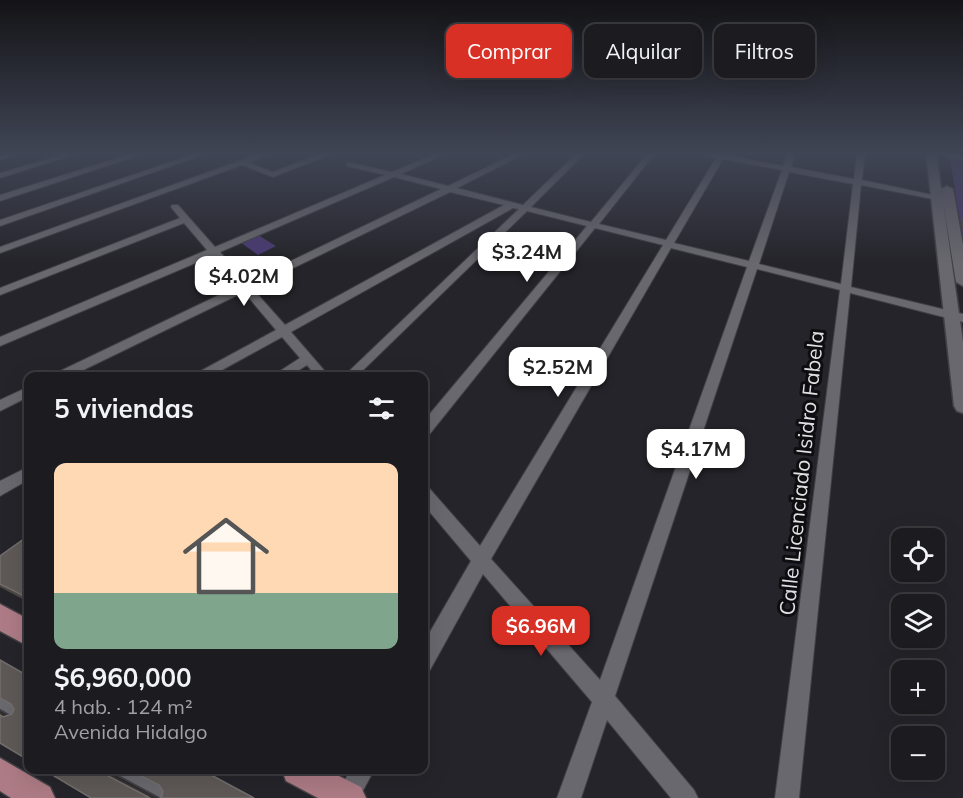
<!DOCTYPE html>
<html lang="es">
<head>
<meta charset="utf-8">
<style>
	body { margin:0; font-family:Mulish,sans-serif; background:#29282d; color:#f1f3f6; height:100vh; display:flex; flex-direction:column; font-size:22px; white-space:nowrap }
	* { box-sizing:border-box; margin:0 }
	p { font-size:20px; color:#a0a1a5 }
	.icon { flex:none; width:33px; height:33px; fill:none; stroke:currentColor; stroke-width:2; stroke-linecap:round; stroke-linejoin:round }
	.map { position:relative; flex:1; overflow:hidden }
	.details { position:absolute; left:24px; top:372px; width:404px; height:402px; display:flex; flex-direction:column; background:#1c1b20; border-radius:12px; box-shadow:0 6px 24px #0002,0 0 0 2px #3a393e }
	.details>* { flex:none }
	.guide { position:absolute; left:446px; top:24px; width:428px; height:54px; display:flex; gap:12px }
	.buttons { position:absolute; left:891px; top:528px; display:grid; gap:12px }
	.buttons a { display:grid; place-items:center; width:54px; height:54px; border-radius:12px; background:#1c1b20; box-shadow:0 6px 24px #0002,0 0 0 2px #3a393e; font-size:30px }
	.price { position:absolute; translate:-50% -51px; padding:0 14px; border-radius:12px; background:#fff; color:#222; font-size:20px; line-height:39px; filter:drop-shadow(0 2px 3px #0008) }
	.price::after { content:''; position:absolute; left:50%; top:36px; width:18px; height:14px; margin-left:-9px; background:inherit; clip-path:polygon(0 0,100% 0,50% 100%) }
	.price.current { background:#d93025; color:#fff }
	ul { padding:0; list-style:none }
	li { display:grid; align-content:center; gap:12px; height:318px; padding:0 30px }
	li span { display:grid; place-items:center; height:186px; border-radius:12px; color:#555 }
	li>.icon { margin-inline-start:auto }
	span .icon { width:108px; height:108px; fill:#fffc; stroke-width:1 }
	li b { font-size:26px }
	h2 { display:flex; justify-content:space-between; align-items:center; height:72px; padding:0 30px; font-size:26px }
	.tag { padding:0 21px; border-radius:12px; background:#1c1b20; box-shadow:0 6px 24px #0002,0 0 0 2px #3a393e; font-size:21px; line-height:54px }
	.tag.current { background:#d93025; color:#fff }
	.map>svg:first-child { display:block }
	.green { fill:#4a3a73 }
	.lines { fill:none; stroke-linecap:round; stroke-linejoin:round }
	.lane-casing { stroke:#414044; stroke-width:14 }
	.street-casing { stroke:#414044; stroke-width:2 }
	.secondary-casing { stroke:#414044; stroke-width:3 }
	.primary-casing { stroke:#414044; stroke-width:3 }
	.lane { stroke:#69686e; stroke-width:10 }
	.street { fill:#69686e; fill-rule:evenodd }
	.secondary { fill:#69686e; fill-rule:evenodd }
	.primary { fill:#ad7b85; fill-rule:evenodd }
	.wall { fill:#4e4845 }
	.shaded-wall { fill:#373333 }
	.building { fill:#5e5956; stroke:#726e6c; stroke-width:1.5 }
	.labels { text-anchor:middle; stroke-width:6; stroke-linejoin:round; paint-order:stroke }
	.street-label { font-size:21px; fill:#e1e0e4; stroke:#0e0e10 }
</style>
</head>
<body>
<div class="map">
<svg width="963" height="798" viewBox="0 0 963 798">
	<rect width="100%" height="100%" fill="#25242a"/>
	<path class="green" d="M949,152H963V240Z
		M258,235L276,246L258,255L240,242Z"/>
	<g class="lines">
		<g class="lane-casing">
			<path id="lane" d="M0,703L28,719
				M120,770L172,798"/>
		</g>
		<g class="street-casing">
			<path id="street" d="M11,152H24L0,160V156Z
				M71,152H83L0,178V173Z
				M137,152H149L0,201V195Z
				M200,152H211L0,226V220Z
				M264,152H275L249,163L273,172L326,152H337L273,177L242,165L0,253V247Z
				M440,152H450L401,174L448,186L518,152H528L457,188L523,205L578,152H586L531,207L591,222L649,152H656L599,224L666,240L716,158L694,152H726L725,155L783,166L788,152H796L791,167L854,179L857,152H865L862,180L952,199L948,202L861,185L851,287L963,314V322L850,293L799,798H775L840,290L757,269L615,696L694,790L698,798H671L607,720L581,798H557L592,702L483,574L430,670L423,673V644L471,561L423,504V486L429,488L480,546L663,245L595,228L428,436L423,437V422L587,226L527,211L357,376H344L519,209L513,208L291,332L329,376H316L307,365L290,376H276L277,373L300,358L282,337L211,376H196L197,373L276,330L244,292L71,376H55L56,373L238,286L212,256L0,346V337L207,250L184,223L0,295V288L180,218L171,207L172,205H178L215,247L385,175L347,166V162L392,172ZM723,159L782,170L749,261L674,243ZM789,172L853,184L841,284L759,264ZM394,177L441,189L247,282L220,252ZM450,192L504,205L285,325L252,288ZM671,248L747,267L600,680L491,559Z
				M950,154L963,156V160L947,158V154Z
				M28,387V397L0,411V400Z
				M28,467V480L0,496V481Z
				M350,770H374L359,798H336Z"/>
		</g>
		<g class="secondary-casing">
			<path id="secondary" d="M926,152H936L963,342V413L957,411L954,406Z
				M947,186L953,189L963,245V286L956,282L941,189Z"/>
		</g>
		<g class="primary-casing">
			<path id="primary" d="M0,604L28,619V646L0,631Z
				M0,758L50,787L55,798H11L0,791Z
				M282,770H327L361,787L366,798H318L286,781Z"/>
		</g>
		<use href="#lane" class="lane"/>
		<use href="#street" class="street"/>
		<use href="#secondary" class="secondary"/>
		<use href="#primary" class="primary"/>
	</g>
	<path class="wall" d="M963,216V233L961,219Z
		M28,536V602L0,587V556Z"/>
	<path class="shaded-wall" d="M0,712L25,726L0,715Z
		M97,770H113V773L116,777L156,798H150Z"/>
	<path class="building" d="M28,536V598L0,584V556Z
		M0,660L28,676V760L0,743V715L3,717L12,714L14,709L11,704L0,698Z
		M44,770H97L150,798H91Z
		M130,770H202L254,798H160L162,796L163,791L159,785Z"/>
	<linearGradient id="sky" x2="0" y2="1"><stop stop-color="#141417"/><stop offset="0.58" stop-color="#404555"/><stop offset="1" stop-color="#404555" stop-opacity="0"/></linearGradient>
	<rect width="963" height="264" fill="url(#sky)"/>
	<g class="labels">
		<g class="street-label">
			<text transform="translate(802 473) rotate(-84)" y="7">Calle Licenciado Isidro Fabela</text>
		</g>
	</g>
</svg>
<div class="buttons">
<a><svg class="icon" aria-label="locate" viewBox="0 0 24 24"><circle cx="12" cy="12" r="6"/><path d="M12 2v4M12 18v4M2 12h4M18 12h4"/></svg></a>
<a><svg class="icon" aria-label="layers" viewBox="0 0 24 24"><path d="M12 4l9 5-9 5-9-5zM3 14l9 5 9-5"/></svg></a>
<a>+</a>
<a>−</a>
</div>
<b class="price" style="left:527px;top:283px">$3.24M</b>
<b class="price" style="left:244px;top:307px">$4.02M</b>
<b class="price" style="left:558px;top:398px">$2.52M</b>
<b class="price" style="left:696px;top:480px">$4.17M</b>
<b class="price current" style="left:541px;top:657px">$6.96M</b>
<div class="guide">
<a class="tag current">Comprar</a>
<a class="tag">Alquilar</a>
<a class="tag">Filtros</a>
</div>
<section class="details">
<h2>5 viviendas<svg class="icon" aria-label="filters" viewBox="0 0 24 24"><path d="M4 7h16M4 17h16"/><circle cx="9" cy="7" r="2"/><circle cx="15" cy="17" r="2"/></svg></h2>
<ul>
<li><span style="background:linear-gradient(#ffd9b3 70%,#7fa58c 0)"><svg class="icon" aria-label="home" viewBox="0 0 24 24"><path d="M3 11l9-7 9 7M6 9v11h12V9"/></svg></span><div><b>$6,960,000</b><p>4 hab. · 124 m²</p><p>Avenida Hidalgo</p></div></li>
</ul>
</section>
</div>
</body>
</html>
